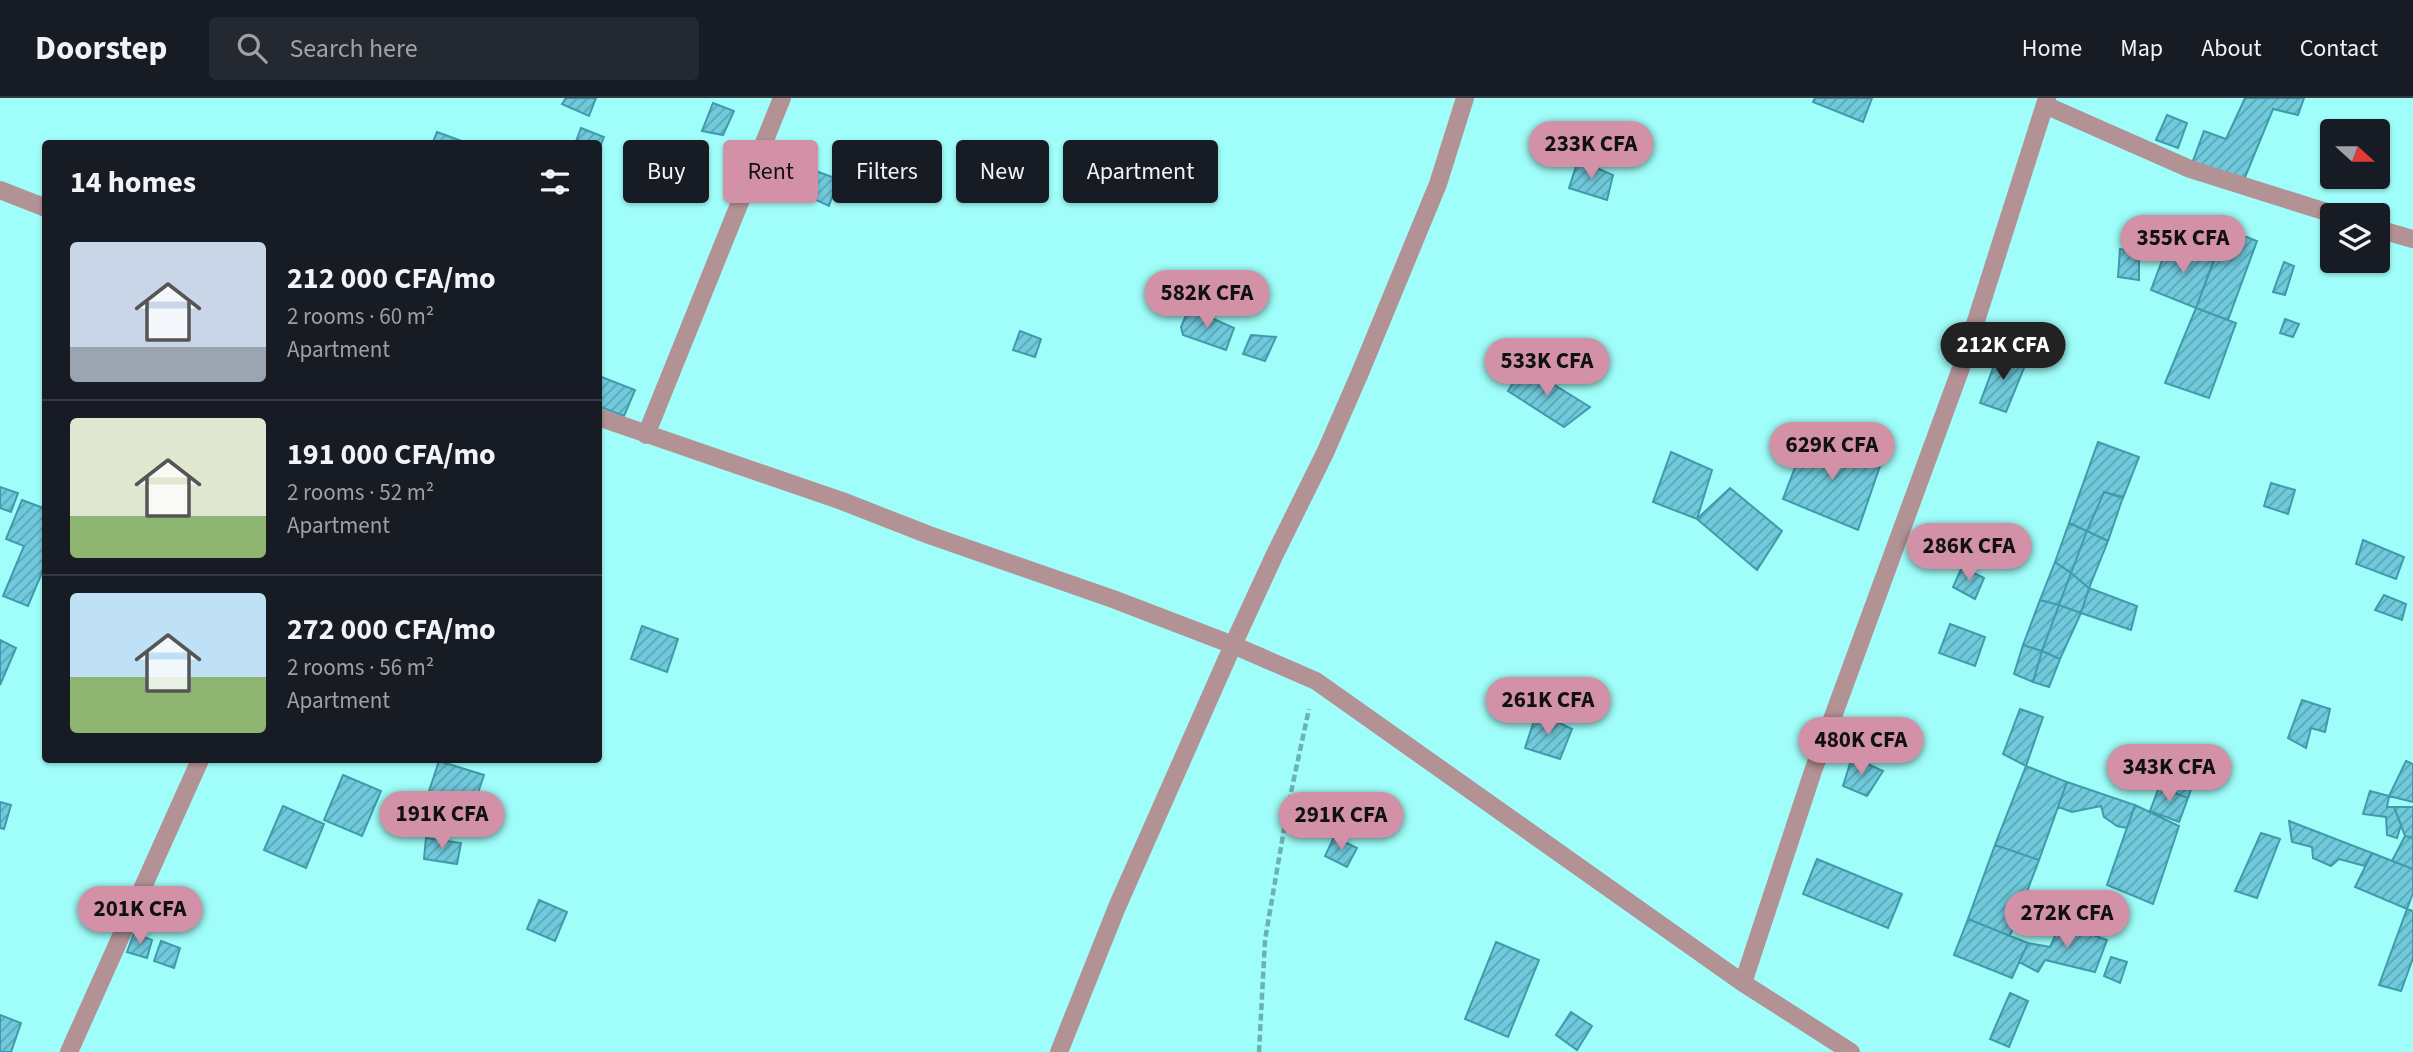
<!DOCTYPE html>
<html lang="en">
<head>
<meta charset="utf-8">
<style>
	body { margin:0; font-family:"Source Sans 3",sans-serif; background:#242831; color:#f1f3f6; height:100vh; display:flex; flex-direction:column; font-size:26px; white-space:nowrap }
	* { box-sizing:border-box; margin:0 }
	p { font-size:23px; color:#9ea1a6 }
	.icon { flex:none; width:38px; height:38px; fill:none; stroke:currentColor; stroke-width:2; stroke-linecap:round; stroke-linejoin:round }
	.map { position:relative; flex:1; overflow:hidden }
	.side { position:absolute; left:42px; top:42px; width:560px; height:623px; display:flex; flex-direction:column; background:#171b24; border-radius:7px; box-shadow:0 2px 5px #0004 }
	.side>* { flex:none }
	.hud { position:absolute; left:623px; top:42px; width:665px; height:63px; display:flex; gap:14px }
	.needle { width:46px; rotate:111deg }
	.fabs { position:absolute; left:2320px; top:21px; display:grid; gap:14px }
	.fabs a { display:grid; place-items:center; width:70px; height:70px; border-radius:7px; background:#171b24; box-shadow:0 2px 5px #0004; font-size:35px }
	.price { position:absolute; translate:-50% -60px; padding:0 16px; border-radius:24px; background:#d291a6; color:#111; font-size:23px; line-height:46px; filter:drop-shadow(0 2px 4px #0008) }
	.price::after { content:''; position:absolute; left:50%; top:42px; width:21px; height:16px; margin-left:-10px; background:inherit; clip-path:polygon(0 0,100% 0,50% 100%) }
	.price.selected { background:#222; color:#fff }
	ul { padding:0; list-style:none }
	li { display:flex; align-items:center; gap:21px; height:175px; padding:0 28px }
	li+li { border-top:2px solid #363941 }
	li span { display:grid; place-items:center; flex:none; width:196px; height:140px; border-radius:7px; color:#555 }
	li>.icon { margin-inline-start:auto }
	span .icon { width:84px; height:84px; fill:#fffc; stroke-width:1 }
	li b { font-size:30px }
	h2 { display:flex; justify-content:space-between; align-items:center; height:84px; padding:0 28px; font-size:30px }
	.chip { padding:0 24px; border-radius:7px; background:#171b24; box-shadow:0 2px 5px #0004; font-size:24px; line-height:63px }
	.chip.selected { background:#d291a6; color:#111 }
	header { display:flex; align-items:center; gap:42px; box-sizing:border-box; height:98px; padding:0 35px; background:#171b24; border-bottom:2px solid #363941 }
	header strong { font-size:33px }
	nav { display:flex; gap:38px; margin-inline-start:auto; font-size:24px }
	.search { width:490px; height:63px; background:#242831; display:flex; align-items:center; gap:18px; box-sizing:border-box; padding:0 24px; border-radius:7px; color:#9ea1a6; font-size:26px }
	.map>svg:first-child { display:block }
	.building { fill:url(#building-hatch); stroke:#3e9bac; stroke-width:2 }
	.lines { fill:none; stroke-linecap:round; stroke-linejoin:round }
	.path { stroke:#6ab3b0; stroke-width:4.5; stroke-dasharray:7 3.5; stroke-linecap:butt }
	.street { stroke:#b39295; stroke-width:18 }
</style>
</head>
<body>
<header>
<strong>Doorstep</strong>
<div class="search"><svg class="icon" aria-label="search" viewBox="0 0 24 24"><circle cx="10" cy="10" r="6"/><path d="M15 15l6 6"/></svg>Search here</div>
<nav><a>Home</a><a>Map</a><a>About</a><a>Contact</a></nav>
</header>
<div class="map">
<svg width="2413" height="954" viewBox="0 0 2413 954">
	<defs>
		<pattern id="building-hatch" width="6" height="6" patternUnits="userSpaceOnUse" patternTransform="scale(1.75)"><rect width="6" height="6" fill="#70cadc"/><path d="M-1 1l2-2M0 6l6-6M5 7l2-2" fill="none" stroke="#5ba5b4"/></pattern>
	</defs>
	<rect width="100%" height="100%" fill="#a0fefa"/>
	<path class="building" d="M566,0H596L589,18L562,6Z
		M1815,0H1872L1863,24L1813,4Z
		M2245,0H2304L2298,17L2273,11L2241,89L2190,71L2204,33L2226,41Z
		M713,5L734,13L723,37L702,33Z
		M2167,17L2187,25L2178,50L2156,42Z
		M581,30L604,39L598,54V46H575Z
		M437,34L467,45L432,46Z
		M1578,62L1613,77L1607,102L1569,90Z
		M813,72L838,81L829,108L805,97Z
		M2226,131L2257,143L2228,222L2196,210Z
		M2169,144L2214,161L2196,210L2151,192Z
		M2120,151L2139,155V182L2118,179Z
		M2284,164L2294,168L2285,197L2273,194Z
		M1189,210L1234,230L1226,252L1183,237L1181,229Z
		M2196,210L2236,225L2209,300L2165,285Z
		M2285,221L2299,226L2293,239L2280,235Z
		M1020,233L1041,241L1035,259L1013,252Z
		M1251,237L1276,239L1265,263L1243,256Z
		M1999,254L2026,265L2006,314L1980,305Z
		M1524,268L1590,309L1564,329L1508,293Z
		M599,278L635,292L624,318L598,308Z
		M1807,338L1881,365L1858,432L1783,401Z
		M2098,344L2139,359L2123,400L2104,394L2087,433L2069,425Z
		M1671,354L1712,372L1697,421L1653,404Z
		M2271,385L2295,392L2288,416L2264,408Z
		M0,389L18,395L11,414L0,410Z
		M1730,390L1782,433L1757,472L1697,421Z
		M2104,394L2123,399L2108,443L2087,433Z
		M22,402L46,411V465L28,508L3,498L24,448L6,441Z
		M2069,425L2087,433L2071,475L2055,464Z
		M2087,433L2108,443L2089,490L2071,475Z
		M2363,442L2404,459L2396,481L2356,466Z
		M2055,464L2071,475L2059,507L2040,502Z
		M1962,469L1984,480L1975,501L1953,489Z
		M2071,475L2089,490L2081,515L2059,507Z
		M2089,490L2137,508L2131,532L2081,515Z
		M2384,497L2406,506L2402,522L2375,512Z
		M2040,502L2059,507L2042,553L2023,547Z
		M2059,507L2081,515L2060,561L2042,553Z
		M1950,526L1985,539L1975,568L1939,555Z
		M642,528L678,541L667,574L631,561Z
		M0,542L16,550L0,587Z
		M2023,547L2042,553L2033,584L2014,576Z
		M2042,553L2060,561L2049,589L2033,584Z
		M2302,602L2330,611L2325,634L2311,630L2306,650L2288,640Z
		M2020,611L2043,619L2026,668L2003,656Z
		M1537,614L1572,631L1560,661L1525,650Z
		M1852,659L1883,673L1867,698L1843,688Z
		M439,663L484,677L468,725L423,711Z
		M2406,663L2413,666V704L2389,698Z
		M2174,665L2197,674L2188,700L2165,691Z
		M2026,668L2067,684L2039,762L1995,747Z
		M343,677L381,693L362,738L324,722Z
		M2067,684L2135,707L2127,730L2117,728L2104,719L2101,708L2072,714L2058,709Z
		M2159,689L2188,700L2179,724L2150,713Z
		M2370,693L2389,698L2387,709H2394L2401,727L2397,740L2387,737L2386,719L2363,716Z
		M0,704L11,707L4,731L0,730Z
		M2135,707L2179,728L2153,806L2107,787Z
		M283,708L324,726L306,770L264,752Z
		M2394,709H2413V740L2405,738Z
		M2289,723L2372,755L2365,768L2339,761L2331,768L2313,760L2312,749L2292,744Z
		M2261,735L2280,741L2257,800L2235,793Z
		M2405,738L2413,740V771L2392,763Z
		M1334,739L1357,750L1347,769L1325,758Z
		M426,740L461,745L457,766L424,761Z
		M1995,747L2039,762L2010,838L1968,821Z
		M2372,755L2413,771V795L2407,811L2355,789Z
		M1817,761L1902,796L1888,830L1803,796Z
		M539,802L567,814L555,843L527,831Z
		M2407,811L2413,813V860L2401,893L2379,887Z
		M1968,821L2028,845L2012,880L1954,857Z
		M2061,825L2107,842L2095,874L2045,862L2038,874L2019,864L2028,845L2050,849Z
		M134,835L152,842L147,860L127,854Z
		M161,843L180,850L174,870L154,863Z
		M1496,844L1539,862L1508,939L1465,921Z
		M2111,859L2127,864L2120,885L2104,878Z
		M2010,895L2028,903L2009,949L1990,941Z
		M1571,914L1592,928L1577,952L1556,937Z
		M0,917L21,925L11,954H0Z"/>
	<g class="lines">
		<path class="path" d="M1259,954L1265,842L1288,708L1309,611"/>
		<path class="street" d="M2045,7L2190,71L2336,117
			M0,92L46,110
			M2378,131L2413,141
			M598,319L842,403L929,437L1113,501L1233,547L1316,583L1743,885L1851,954
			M646,337L782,0
			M1743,885L1813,673L1961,270L2047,0
			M69,954L200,662
			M1059,954L1117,809L1233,547L1275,456L1325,355L1360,275L1438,86L1465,0"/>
	</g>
</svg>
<div class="fabs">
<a><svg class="needle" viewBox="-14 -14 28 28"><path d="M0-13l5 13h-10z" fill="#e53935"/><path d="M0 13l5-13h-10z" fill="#9ea1a6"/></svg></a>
<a><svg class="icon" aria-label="layers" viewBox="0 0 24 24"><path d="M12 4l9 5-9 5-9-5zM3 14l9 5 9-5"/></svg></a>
</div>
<b class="price" style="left:1591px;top:83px">233K CFA</b>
<b class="price" style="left:2183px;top:177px">355K CFA</b>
<b class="price" style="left:1207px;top:232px">582K CFA</b>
<b class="price selected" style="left:2003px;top:284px">212K CFA</b>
<b class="price" style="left:1547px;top:300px">533K CFA</b>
<b class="price" style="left:1832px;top:384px">629K CFA</b>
<b class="price" style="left:1969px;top:485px">286K CFA</b>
<b class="price" style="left:1548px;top:639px">261K CFA</b>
<b class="price" style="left:1861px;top:679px">480K CFA</b>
<b class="price" style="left:2169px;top:706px">343K CFA</b>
<b class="price" style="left:442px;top:753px">191K CFA</b>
<b class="price" style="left:1341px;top:754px">291K CFA</b>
<b class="price" style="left:140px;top:848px">201K CFA</b>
<b class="price" style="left:2067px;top:852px">272K CFA</b>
<div class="hud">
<a class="chip">Buy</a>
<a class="chip selected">Rent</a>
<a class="chip">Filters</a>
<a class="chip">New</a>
<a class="chip">Apartment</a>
</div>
<section class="side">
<h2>14 homes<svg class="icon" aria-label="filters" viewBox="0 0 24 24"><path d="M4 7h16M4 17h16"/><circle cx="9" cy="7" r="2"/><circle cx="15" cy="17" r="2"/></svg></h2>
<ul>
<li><span style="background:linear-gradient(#c9d6e8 75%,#9aa5b1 0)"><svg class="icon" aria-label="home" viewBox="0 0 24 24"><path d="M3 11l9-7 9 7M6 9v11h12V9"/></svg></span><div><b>212 000 CFA/mo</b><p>2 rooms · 60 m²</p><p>Apartment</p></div></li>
<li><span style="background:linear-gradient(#dfe7d0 70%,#8fb573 0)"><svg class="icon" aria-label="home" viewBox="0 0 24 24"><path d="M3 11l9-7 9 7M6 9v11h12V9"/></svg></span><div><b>191 000 CFA/mo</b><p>2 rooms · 52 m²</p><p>Apartment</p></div></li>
<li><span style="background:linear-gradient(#bfe0f5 60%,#8fb573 0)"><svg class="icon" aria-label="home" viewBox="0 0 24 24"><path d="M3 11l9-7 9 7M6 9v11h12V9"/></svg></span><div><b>272 000 CFA/mo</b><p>2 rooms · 56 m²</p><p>Apartment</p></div></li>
</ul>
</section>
</div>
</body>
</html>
